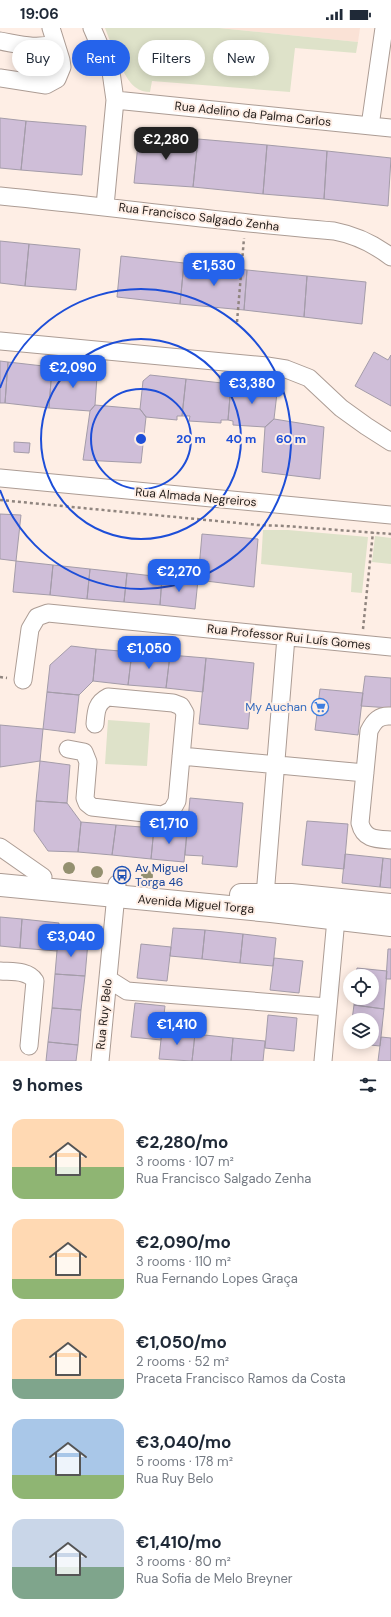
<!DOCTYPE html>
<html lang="en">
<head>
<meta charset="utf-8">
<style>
	body { margin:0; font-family:"DM Sans",sans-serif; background:#f6f6f7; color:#1f2937; height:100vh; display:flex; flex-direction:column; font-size:15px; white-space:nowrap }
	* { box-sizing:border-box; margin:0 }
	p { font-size:13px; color:#747a83 }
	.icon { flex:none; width:22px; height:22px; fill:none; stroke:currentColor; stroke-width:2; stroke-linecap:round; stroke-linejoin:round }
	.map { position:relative; height:1033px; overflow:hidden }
	.panel { display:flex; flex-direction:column; background:#fff; flex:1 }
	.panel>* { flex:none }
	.banner { position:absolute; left:12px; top:12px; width:367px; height:36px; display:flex; gap:8px }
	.buttons { position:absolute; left:343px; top:941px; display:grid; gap:8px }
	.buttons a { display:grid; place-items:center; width:36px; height:36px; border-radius:50%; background:#fff; box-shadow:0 2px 10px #0003; font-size:20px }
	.price { position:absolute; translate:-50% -34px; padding:0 9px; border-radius:8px; background:#2563eb; color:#fff; font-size:13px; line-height:26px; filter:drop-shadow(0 1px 2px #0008) }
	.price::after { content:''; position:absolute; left:50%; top:24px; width:12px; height:9px; margin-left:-6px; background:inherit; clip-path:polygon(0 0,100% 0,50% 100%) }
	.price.current { background:#222; color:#fff }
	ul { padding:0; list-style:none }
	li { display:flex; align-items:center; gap:12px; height:100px; padding:0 12px }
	li span { display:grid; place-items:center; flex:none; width:112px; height:80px; border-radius:12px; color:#555 }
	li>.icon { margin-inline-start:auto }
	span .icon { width:48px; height:48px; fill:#fffc; stroke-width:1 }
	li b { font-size:17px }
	h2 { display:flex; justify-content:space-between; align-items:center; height:48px; padding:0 12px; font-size:17px }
	.tag { padding:0 14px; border-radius:18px; background:#fff; box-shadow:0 2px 10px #0003; font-size:14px; line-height:36px }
	.tag.current { background:#2563eb; color:#fff }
	.status { display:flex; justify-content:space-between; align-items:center; height:28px; padding:0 20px; background:#fff; direction:ltr }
	.status svg { height:11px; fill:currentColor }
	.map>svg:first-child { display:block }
	.built { fill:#fae2d6 }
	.green { fill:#dee2c9 }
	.building { fill:#cfbed8; stroke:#a49ca9 }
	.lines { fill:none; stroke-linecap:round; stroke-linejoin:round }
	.street-casing { stroke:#ac9c94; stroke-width:19 }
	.secondary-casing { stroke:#ac9c94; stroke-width:24 }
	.path { stroke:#90857f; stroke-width:2.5; stroke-dasharray:3 3; stroke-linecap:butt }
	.street { stroke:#fff; stroke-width:17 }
	.secondary { stroke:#fff; stroke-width:22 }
	.tree { fill:#949070 }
	.ring { fill:none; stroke:#1d4ed8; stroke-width:2 }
	.labels { text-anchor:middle; stroke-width:4; stroke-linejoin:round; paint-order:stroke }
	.street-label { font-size:12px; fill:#221c19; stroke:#feeee5 }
	.shop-label { font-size:12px; fill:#366cbe; stroke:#feeee5; text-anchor:end }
	.transit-label { font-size:12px; fill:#164399; stroke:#feeee5; text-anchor:start }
	.centre { fill:#1d4ed8; stroke:#feeee5; stroke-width:2 }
	.ring-label { font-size:12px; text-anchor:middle; font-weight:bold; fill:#1d4ed8; stroke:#feeee5; stroke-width:4; stroke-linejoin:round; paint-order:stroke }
</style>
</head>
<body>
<div class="status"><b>19:06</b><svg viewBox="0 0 49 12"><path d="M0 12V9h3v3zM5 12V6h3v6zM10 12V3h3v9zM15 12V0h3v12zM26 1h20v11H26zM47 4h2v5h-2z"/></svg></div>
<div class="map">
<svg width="391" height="1033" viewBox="0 0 391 1033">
	<rect width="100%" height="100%" fill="#feeee5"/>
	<path class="built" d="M219,0H360L358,14Z"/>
	<path class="green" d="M105,0H219L358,14L356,25L295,20L290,64L152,53L150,64C145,64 140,63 135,59C123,50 111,15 105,0Z
		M263,502H288L368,509L362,565L351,564L352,545L261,536Z
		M375,508L391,510V536L372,534Z
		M108,692L150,695L147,738L105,736Z"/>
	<path class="building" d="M0,90L26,93L21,142L0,140Z
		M26,93L86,98L82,147L21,142Z
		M139,106L198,111L193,159L134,155Z
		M198,111L267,117L263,166L193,159Z
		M267,117L327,123L324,171L263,166Z
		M327,123L391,130L388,178L324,171Z
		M0,213L29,216L25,258L0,255Z
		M29,216L80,221L76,262L25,258Z
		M121,228L184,235L180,276L117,269Z
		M184,235L247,242L244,282L180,276Z
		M247,242L307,248L304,289L244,282Z
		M307,248L366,254L362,296L304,289Z
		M374,324L388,332L391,327V378L355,358Z
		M0,333L8,334L5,375H0Z
		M8,334L52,339L49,380L5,375Z
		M52,339L90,342L97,349L95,377L90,383L49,380Z
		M150,347L186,351L182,388H177V392L146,389L140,381L143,353Z
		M186,351L231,356L228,392H221V395L189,393L190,388H182Z
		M231,356L268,358L274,365H277L274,391L265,399L233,397V393L228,392Z
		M95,377L140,381L146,389L141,435L83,432L90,383Z
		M274,391L324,399L320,451L262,444L265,399Z
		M14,414L30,415L29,425L14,424Z
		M0,486L21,487L16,533L0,531Z
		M202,506L258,511L254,559L198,552Z
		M16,533L53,537L50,567L13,564Z
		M53,537L90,541L87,571L50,567Z
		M90,541L127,545L124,574L87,571Z
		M127,545L162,549L160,577L124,574Z
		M162,549L198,552L195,581L160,577Z
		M71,618L96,621L93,653L79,667L47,664L50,637Z
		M96,621L132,624L128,657L93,653Z
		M132,624L170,627L166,660L128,657Z
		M170,627L206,630L203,664L166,660Z
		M206,630L254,635L248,701L199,696Z
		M365,648L391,650V680L361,678Z
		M320,661L363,665L358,707L315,702Z
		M47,664L79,667L75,705L43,701Z
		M0,697L43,701L40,733L0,739Z
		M40,733L70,737L67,775L36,773Z
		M190,770L243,775L237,839L202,836L203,828L185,827Z
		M36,773L67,775L81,794L78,824L48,823L34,803Z
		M307,793L348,796L344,841L302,837Z
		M81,794L116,797L112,827L78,824Z
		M116,797L154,800L151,831L112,827Z
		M154,800L187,803L184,834L151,831Z
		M345,826L383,830L380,859L342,855Z
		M383,830L391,831V860L380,859Z
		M0,889L22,891L20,920L0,918Z
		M22,891L59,895L57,923L20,920Z
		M173,900L205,902L202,931L170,928Z
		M205,902L243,906L240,935L202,931Z
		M243,906L276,910L273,938L240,935Z
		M58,911L88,914L85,948L55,946Z
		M141,916L171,919L167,953L137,950Z
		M388,921H391V951H386Z
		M274,930L303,933L299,965L270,962Z
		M357,940L387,943L384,981L354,977V970H372V948H356Z
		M55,946L85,948L81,982L52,980Z
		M135,975L165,978L161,1012L131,1009Z
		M354,977L384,981L380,1018L350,1015V1014H372V992H352Z
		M52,980L81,982L78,1017L48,1014Z
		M268,987L297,990L294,1023L265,1020Z
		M162,1002L195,1006L192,1033L159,1031Z
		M195,1006L233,1010L231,1033H192Z
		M381,1009L391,1010V1033H378Z
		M233,1010L265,1013L263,1033H231Z
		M48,1014L78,1017L76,1033H46Z"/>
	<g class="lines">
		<g class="street-casing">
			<path id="street" d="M92,0L111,44L115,72L105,178
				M0,13C18,16 37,22 55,15
				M0,50L46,57L57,51L62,39L61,32L51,0
				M115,72L391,100
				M370,98L384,0
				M0,168C112,179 223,194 334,203C355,207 374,216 391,229
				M0,313L267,338L286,341L309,350L341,380L366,398L391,414
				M0,450L391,487
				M23,652L30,601L37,589L48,585L391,619
				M391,688C379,687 374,693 369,703L360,795C364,812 377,811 391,812
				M68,721L84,724L88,734L85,770L87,775L92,779L162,787L172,782L177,773L185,685L181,678L173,675L108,669C96,675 96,684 95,696
				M181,728L365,745
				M0,819L43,849
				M265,868L286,609
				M0,943C12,944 28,942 35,953L29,1018
				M108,951L127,963L327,979
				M100,1033L117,856
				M323,1033L336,891"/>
		</g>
		<g class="secondary-casing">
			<path id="secondary" d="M0,857L271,883L391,897
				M241,867H291L391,877"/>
		</g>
		<path class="path" d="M237,294L244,210
			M0,472L258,497L285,498L391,506
			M363,601L373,504
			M0,649L7,650"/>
		<use href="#street" class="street"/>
		<use href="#secondary" class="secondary"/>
	</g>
	<g class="tree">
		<circle cx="69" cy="840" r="6"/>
		<circle cx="97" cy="844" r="6"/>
		<circle cx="121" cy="846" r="6"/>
		<circle cx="147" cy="848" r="6"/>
	</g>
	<g class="ring">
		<circle cx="141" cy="411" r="50"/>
		<circle cx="141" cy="411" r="100"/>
		<path d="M0 360A150 150 0 1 1 0 462"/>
	</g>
	<defs>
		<g id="supermarket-ring" transform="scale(0.9)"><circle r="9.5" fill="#feeee5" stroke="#3f7fe0" stroke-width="1.5"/><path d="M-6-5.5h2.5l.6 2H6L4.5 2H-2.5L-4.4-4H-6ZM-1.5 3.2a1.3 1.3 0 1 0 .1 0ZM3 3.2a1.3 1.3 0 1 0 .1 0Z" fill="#3f7fe0"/></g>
		<g id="bus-ring" transform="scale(0.9)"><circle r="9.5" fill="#feeee5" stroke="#1a4fb4" stroke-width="1.5"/><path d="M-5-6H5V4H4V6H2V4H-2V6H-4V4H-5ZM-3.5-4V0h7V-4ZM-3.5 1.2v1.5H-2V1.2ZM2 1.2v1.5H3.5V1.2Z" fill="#1a4fb4"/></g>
	</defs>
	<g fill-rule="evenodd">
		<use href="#supermarket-ring" x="320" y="679"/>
		<use href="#bus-ring" x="122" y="847"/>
	</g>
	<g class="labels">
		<g class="street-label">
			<text transform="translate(253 86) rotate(6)" y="4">Rua Adelino da Palma Carlos</text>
			<text transform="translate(199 189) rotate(7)" y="4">Rua Francisco Salgado Zenha</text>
			<text transform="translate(196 469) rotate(5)" y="4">Rua Almada Negreiros</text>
			<text transform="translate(289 609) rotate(6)" y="4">Rua Professor Rui Luís Gomes</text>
			<text transform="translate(196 876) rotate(5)" y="4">Avenida Miguel Torga</text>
			<text transform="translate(104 986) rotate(-84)" y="4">Rua Ruy Belo</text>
		</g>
		<g class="shop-label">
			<text x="307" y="683">My Auchan</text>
		</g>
		<g class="transit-label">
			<text x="135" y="844">Av Miguel<tspan x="135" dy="14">Torga 46</tspan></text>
		</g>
	</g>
	<circle cx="141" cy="411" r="6" class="centre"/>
	<g class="ring-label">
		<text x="191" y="415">20 m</text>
		<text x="241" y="415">40 m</text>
		<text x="291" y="415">60 m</text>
	</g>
</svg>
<div class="buttons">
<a><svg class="icon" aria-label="locate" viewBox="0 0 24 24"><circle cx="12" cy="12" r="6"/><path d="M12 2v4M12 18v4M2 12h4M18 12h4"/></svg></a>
<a><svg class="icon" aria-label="layers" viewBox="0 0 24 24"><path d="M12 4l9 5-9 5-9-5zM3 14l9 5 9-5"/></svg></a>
</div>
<b class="price current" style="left:166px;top:133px">€2,280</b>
<b class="price" style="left:214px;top:259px">€1,530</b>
<b class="price" style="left:73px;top:361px">€2,090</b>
<b class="price" style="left:252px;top:377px">€3,380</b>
<b class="price" style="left:179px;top:565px">€2,270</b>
<b class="price" style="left:149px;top:642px">€1,050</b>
<b class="price" style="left:169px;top:817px">€1,710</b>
<b class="price" style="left:71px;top:930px">€3,040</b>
<b class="price" style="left:177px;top:1018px">€1,410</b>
<div class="banner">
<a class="tag">Buy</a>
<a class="tag current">Rent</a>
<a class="tag">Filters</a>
<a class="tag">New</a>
</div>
</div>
<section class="panel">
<h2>9 homes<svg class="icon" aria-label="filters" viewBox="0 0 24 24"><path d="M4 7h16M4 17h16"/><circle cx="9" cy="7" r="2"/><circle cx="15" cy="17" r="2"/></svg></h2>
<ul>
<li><span style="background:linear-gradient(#ffd9b3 60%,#8fb573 0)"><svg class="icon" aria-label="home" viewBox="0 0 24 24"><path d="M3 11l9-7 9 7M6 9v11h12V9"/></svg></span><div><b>€2,280/mo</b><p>3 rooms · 107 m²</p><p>Rua Francisco Salgado Zenha</p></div></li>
<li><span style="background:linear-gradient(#ffd9b3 75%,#8fb573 0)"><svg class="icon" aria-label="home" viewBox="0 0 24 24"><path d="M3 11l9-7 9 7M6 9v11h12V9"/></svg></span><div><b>€2,090/mo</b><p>3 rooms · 110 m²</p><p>Rua Fernando Lopes Graça</p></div></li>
<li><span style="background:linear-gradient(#ffd9b3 75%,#7fa58c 0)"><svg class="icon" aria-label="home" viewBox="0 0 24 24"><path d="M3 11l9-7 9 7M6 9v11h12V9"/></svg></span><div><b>€1,050/mo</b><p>2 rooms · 52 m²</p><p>Praceta Francisco Ramos da Costa</p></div></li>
<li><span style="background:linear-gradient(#a9c7e8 70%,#8fb573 0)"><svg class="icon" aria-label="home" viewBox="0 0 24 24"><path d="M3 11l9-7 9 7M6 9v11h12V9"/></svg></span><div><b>€3,040/mo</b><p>5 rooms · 178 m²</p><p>Rua Ruy Belo</p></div></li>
<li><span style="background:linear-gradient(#c9d6e8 60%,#7fa58c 0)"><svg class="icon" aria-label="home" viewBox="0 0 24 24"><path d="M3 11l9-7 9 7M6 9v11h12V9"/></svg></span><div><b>€1,410/mo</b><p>3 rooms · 80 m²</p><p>Rua Sofia de Melo Breyner</p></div></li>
</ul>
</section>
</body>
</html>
